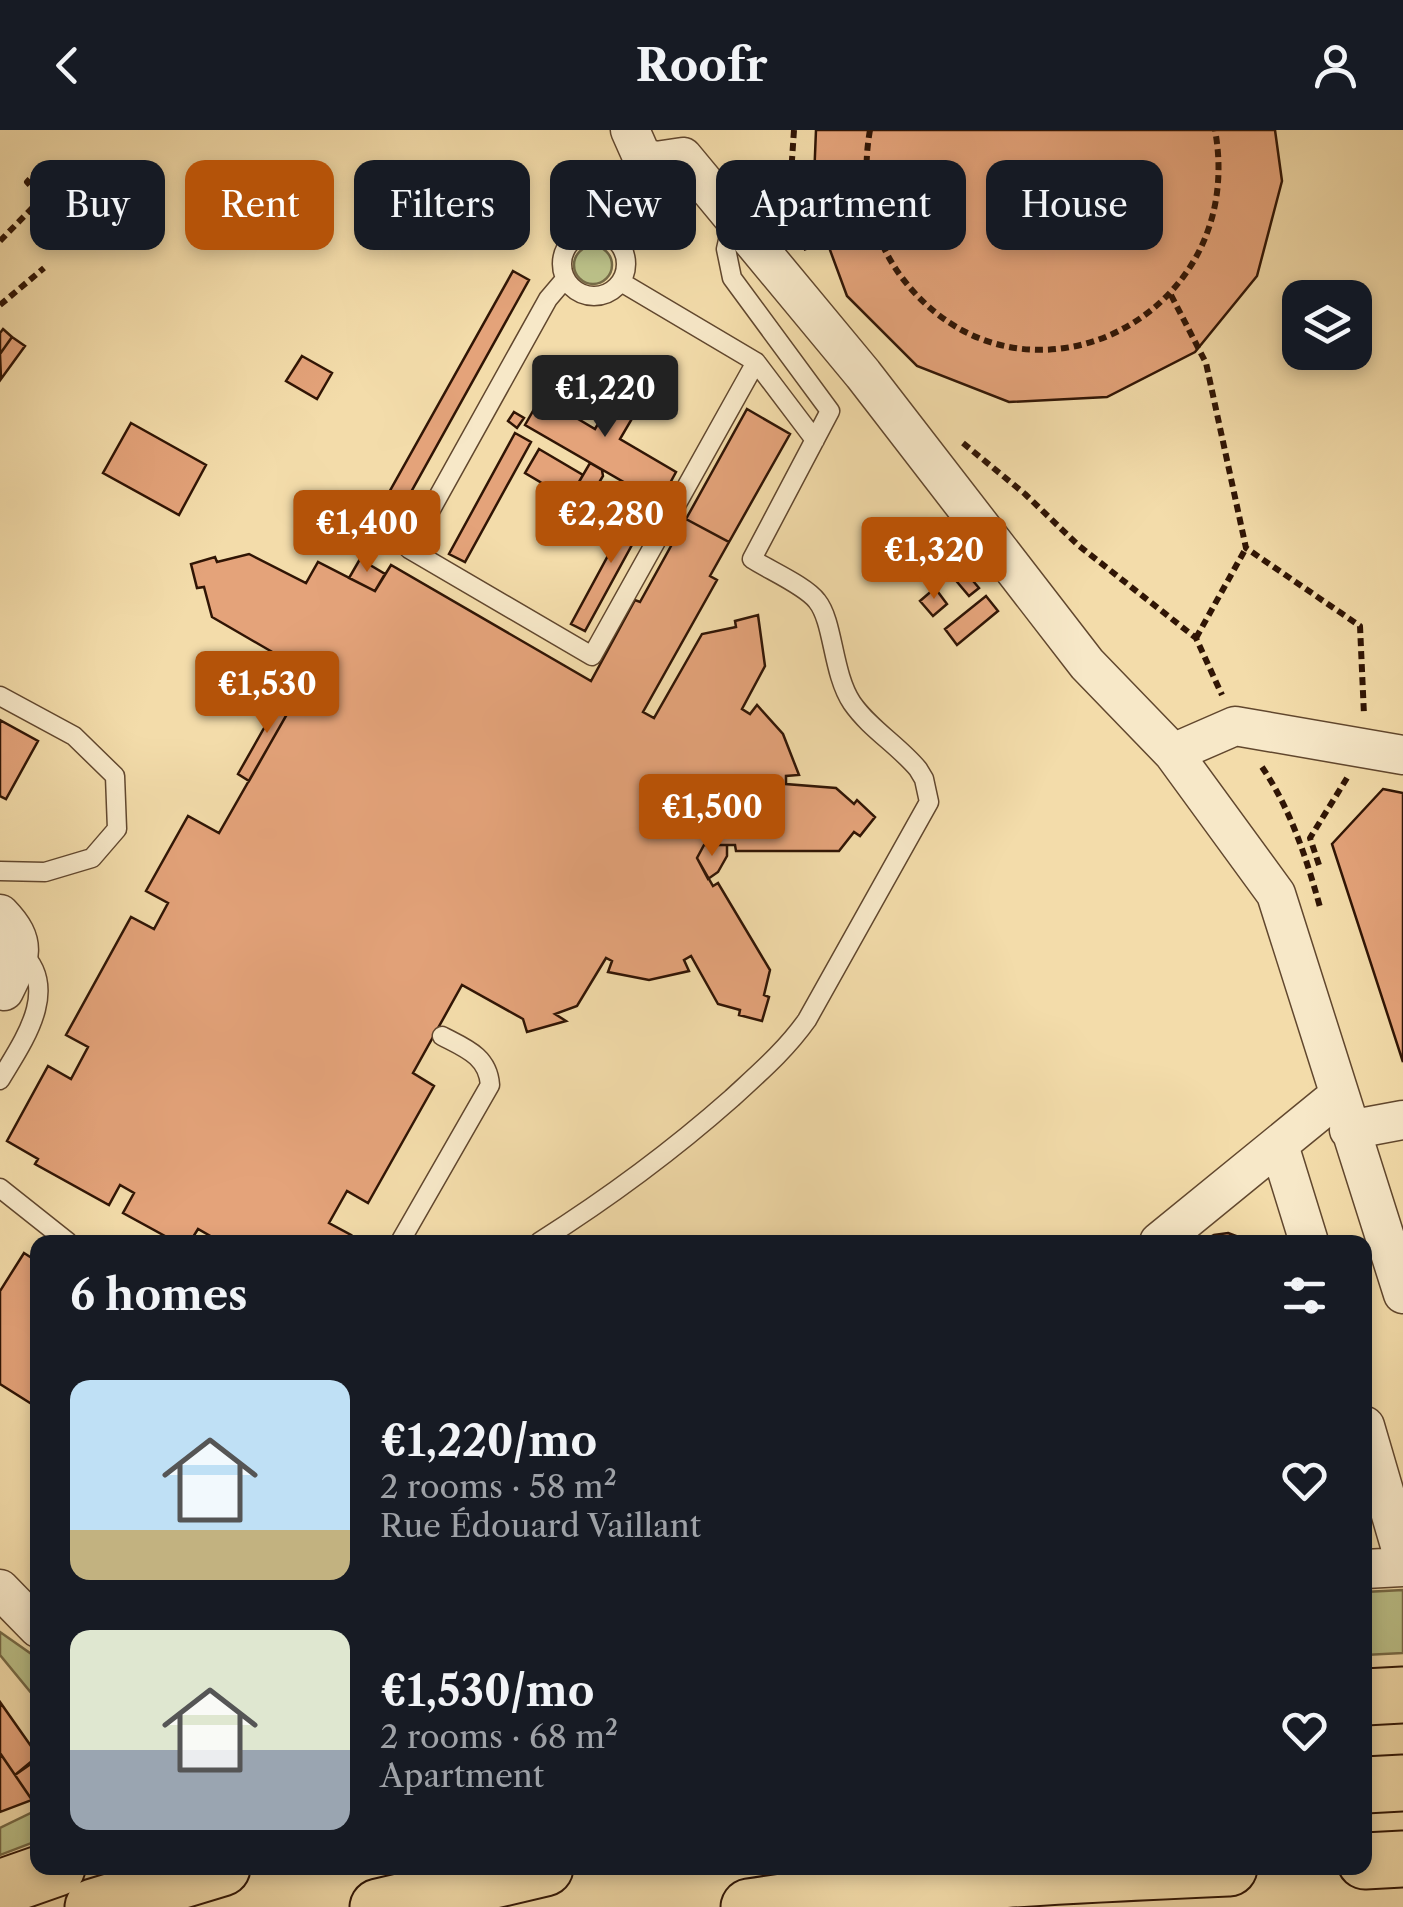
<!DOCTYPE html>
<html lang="en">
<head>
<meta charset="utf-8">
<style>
	body { margin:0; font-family:"Libre Caslon Text",serif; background:#20242c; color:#f1f3f6; height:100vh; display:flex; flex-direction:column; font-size:38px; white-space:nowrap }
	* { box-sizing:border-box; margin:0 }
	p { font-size:32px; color:#9ea1a6 }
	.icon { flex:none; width:55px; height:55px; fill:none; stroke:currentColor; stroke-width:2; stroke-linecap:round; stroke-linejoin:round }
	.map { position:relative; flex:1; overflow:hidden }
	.side { position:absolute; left:30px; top:1105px; width:1342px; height:640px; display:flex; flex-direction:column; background:#171b24; border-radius:20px; box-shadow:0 5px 15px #0003 }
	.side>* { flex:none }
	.top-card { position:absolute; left:30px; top:30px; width:1345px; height:90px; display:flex; gap:20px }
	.controls { position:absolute; left:1282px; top:150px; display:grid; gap:20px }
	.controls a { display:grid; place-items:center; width:90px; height:90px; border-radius:20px; background:#171b24; box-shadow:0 5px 15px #0003; font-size:50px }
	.price { position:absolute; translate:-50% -85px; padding:0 22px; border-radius:10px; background:#b45309; color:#fff; font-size:32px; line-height:65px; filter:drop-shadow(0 2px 5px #0008) }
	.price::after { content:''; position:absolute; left:50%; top:60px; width:30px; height:22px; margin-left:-15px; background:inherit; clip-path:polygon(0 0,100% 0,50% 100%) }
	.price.current { background:#222; color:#fff }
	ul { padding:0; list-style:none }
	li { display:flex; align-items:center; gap:30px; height:250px; padding:0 40px }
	li span { display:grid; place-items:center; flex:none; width:280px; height:200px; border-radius:20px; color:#555 }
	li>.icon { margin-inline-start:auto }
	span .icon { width:120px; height:120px; fill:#fffc; stroke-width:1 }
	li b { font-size:42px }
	h2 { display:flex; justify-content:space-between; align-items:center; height:120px; padding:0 40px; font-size:42px }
	.tag { padding:0 35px; border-radius:20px; background:#171b24; box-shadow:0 5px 15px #0003; font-size:35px; line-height:90px }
	.tag.current { background:#b45309; color:#fff }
	header { display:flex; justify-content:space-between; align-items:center; height:130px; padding:0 40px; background:#171b24; font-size:45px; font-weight:700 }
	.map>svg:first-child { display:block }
	.green { fill:#bbc088; stroke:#766a46; stroke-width:2.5 }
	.building { fill:#e4a37a; stroke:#301505; stroke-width:2.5 }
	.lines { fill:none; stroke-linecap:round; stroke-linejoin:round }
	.lane-casing { stroke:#61472e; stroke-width:21 }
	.street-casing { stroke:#61472e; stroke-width:41 }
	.highway-casing { stroke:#301505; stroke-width:59 }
	.path { stroke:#301505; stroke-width:6; stroke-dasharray:8 5; stroke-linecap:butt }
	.lane { stroke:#f7e8c8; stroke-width:18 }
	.street { stroke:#f7e8c8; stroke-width:38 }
	.highway { stroke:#f3dcaa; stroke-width:55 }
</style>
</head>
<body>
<header><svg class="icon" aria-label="back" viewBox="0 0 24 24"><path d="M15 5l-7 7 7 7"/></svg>Roofr<svg class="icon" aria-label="person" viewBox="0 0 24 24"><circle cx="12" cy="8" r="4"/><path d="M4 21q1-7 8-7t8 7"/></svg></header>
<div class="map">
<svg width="1403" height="1777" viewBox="0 0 1403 1777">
	<rect width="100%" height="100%" fill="#f3dcaa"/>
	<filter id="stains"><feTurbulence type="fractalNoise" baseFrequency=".002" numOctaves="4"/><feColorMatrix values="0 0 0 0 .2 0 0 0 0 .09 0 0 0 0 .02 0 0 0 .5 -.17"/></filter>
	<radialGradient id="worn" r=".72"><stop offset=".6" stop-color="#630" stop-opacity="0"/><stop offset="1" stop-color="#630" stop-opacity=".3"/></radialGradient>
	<path class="green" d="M574 135a19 19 0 1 1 38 0a19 19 0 1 1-38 0Z
		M1403,1460V1523L1365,1525V1462Z
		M0,1502L37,1528V1570L0,1525Z
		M37,1680V1711L0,1725V1698Z"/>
	<path class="building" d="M816,0H1275L1282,51L1257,146L1195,222L1107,267L1009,272L917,236L847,166L813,74Z
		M513,141L529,150L376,425L359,416Z
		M3,199L12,207L0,224V203Z
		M12,207L25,216L1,249L0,224Z
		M302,226L332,243L317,269L286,251Z
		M624,250L647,263L620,309L676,342L663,366L652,360L648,366L525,295L541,267L595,299Z
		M747,279L790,304L729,412L686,389Z
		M514,282L524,288L517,298L508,291Z
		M131,293L206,335L179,385L103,343Z
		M515,303L531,312L465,432L449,424Z
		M539,319L583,345L569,369L525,343Z
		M590,333L602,340L603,346L584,378L569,369Z
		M598,353L636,375L625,394L619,390L616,396L584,378Z
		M652,360L661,365L654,375L645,370Z
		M637,372L651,380L585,501L571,494Z
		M686,389L729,412L710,446L717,450L643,582L654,588L702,504L736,497L735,491L758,485L765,536L742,579L750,584L757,575L783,604L799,645L786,646V654L836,658L854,674L857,670L875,687L860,706L854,702L839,721H736L735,715H704L697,728L713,756L718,753L770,840L764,865L769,867L762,891L739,885L740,880L718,874L691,826L684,830L689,841L649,850L608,842L612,831L606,828L577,876L555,884L566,891L527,902L523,889L462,855L413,943L434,956L368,1073L347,1061L329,1093L351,1105L346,1112H209L212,1107L198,1099L190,1112H176L123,1083L134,1063L120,1055L109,1075L35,1034L38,1029L7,1011L48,936L71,949L88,917L66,905L131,787L154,799L168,773L146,761L188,686L219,703L310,544L212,487L204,457L197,458L191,434L215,427L217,432L249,424L306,453L318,432L375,461L391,435L591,551L635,470L640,472Z
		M360,429L385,444L375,461L349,448Z
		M957,432L979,458L969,466L947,440Z
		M935,458L947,474L933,486L920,471Z
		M986,466L998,481L957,515L945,499Z
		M285,561L296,568L249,651L238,644Z
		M0,590L38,611L6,669L0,666Z
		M1383,659L1403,663V932L1332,714Z
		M704,715H727V726L718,742L708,749L697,728Z
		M1228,1103L1252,1112H1200L1214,1105Z
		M24,1123L38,1132V1278L0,1254V1161Z
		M0,1572L38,1626L15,1645L0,1623Z
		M0,1623L32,1670L0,1682Z
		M38,1629V1668L32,1670L15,1645Z"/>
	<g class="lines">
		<g class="lane-casing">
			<path id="lane" d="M562 134a32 32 0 1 1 64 0a32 32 0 1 1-64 0Z
				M600,103L642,27
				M565,149L548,169L409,419L592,526L756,232
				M621,152L756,232L815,310
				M0,566L74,606L115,646L117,699L92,728L45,742L0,741
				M0,950C22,913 62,859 20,821
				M0,1058L68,1112
				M400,1112L490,955C488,926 465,918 442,906
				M539,1112C607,1069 671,1022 732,968C759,943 785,921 807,890L929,672L924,649L918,639C898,615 870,599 852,573C832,543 834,492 817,471C806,456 769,440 752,429L830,281L732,148L726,119L733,88"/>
		</g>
		<g class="street-casing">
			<path id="street" d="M630,0L642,27L656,31L683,27
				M683,27L863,244L1087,534L1173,623L1276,764L1403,1164
				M1173,623L1235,596L1403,625
				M0,784C28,813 21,827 4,861
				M1349,1000L1403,990
				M1279,1015L1309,1112
				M1159,1112L1338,966
				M1365,1296L1403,1426
				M1365,1439L1403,1437
				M0,1459L38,1498"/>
		</g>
		<g class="highway-casing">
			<path id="highway" d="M1365,1567L1403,1565
				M1365,1655L1403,1653
				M1365,1731L1403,1729
				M0,1758L57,1738
				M93,1777L222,1738
				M378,1777L545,1738
				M749,1777C908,1752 1069,1745 1229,1738"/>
		</g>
		<path class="path" d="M794,0L789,74L807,120
			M870,0C861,51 869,102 900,145C1015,302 1250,192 1215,0
			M765,74H789
			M0,111L42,68L27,52L38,40H65L77,52L87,71
			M1171,165L1206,233L1246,418L1360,496L1364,585
			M0,175L44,138
			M963,313L1025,364L1078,415L1196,508L1222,565
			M1196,508L1246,418
			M1262,637C1291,680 1306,727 1320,777
			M1319,735L1310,708L1347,648"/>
		<use href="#lane" class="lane"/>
		<use href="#street" class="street"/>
		<use href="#highway" class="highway"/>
	</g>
	<rect width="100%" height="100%" filter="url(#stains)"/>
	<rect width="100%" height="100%" fill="url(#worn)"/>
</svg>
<div class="controls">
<a><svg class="icon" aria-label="layers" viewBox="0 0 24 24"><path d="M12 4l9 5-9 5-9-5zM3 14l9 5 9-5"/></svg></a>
</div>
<b class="price current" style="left:605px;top:310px">€1,220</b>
<b class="price" style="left:611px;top:436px">€2,280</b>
<b class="price" style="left:367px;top:445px">€1,400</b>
<b class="price" style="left:934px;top:472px">€1,320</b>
<b class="price" style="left:267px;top:606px">€1,530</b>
<b class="price" style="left:712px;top:729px">€1,500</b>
<div class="top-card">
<a class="tag">Buy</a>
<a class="tag current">Rent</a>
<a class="tag">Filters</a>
<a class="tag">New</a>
<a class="tag">Apartment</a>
<a class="tag">House</a>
</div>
<section class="side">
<h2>6 homes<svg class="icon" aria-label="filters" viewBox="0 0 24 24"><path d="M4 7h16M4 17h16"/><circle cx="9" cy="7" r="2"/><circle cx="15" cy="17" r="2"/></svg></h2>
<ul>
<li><span style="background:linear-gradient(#bfe0f5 75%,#c2b280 0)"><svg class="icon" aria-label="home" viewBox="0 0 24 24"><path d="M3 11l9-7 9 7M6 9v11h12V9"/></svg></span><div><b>€1,220/mo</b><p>2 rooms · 58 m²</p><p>Rue Édouard Vaillant</p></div><svg class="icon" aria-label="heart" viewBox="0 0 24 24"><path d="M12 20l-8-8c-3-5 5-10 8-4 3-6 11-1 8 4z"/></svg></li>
<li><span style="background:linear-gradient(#dfe7d0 60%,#9aa5b1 0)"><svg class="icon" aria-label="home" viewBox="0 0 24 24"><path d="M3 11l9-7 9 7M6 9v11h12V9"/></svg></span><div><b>€1,530/mo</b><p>2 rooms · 68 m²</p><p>Apartment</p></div><svg class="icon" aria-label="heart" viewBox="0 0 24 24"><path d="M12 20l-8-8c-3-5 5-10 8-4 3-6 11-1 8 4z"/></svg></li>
</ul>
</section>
</div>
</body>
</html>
